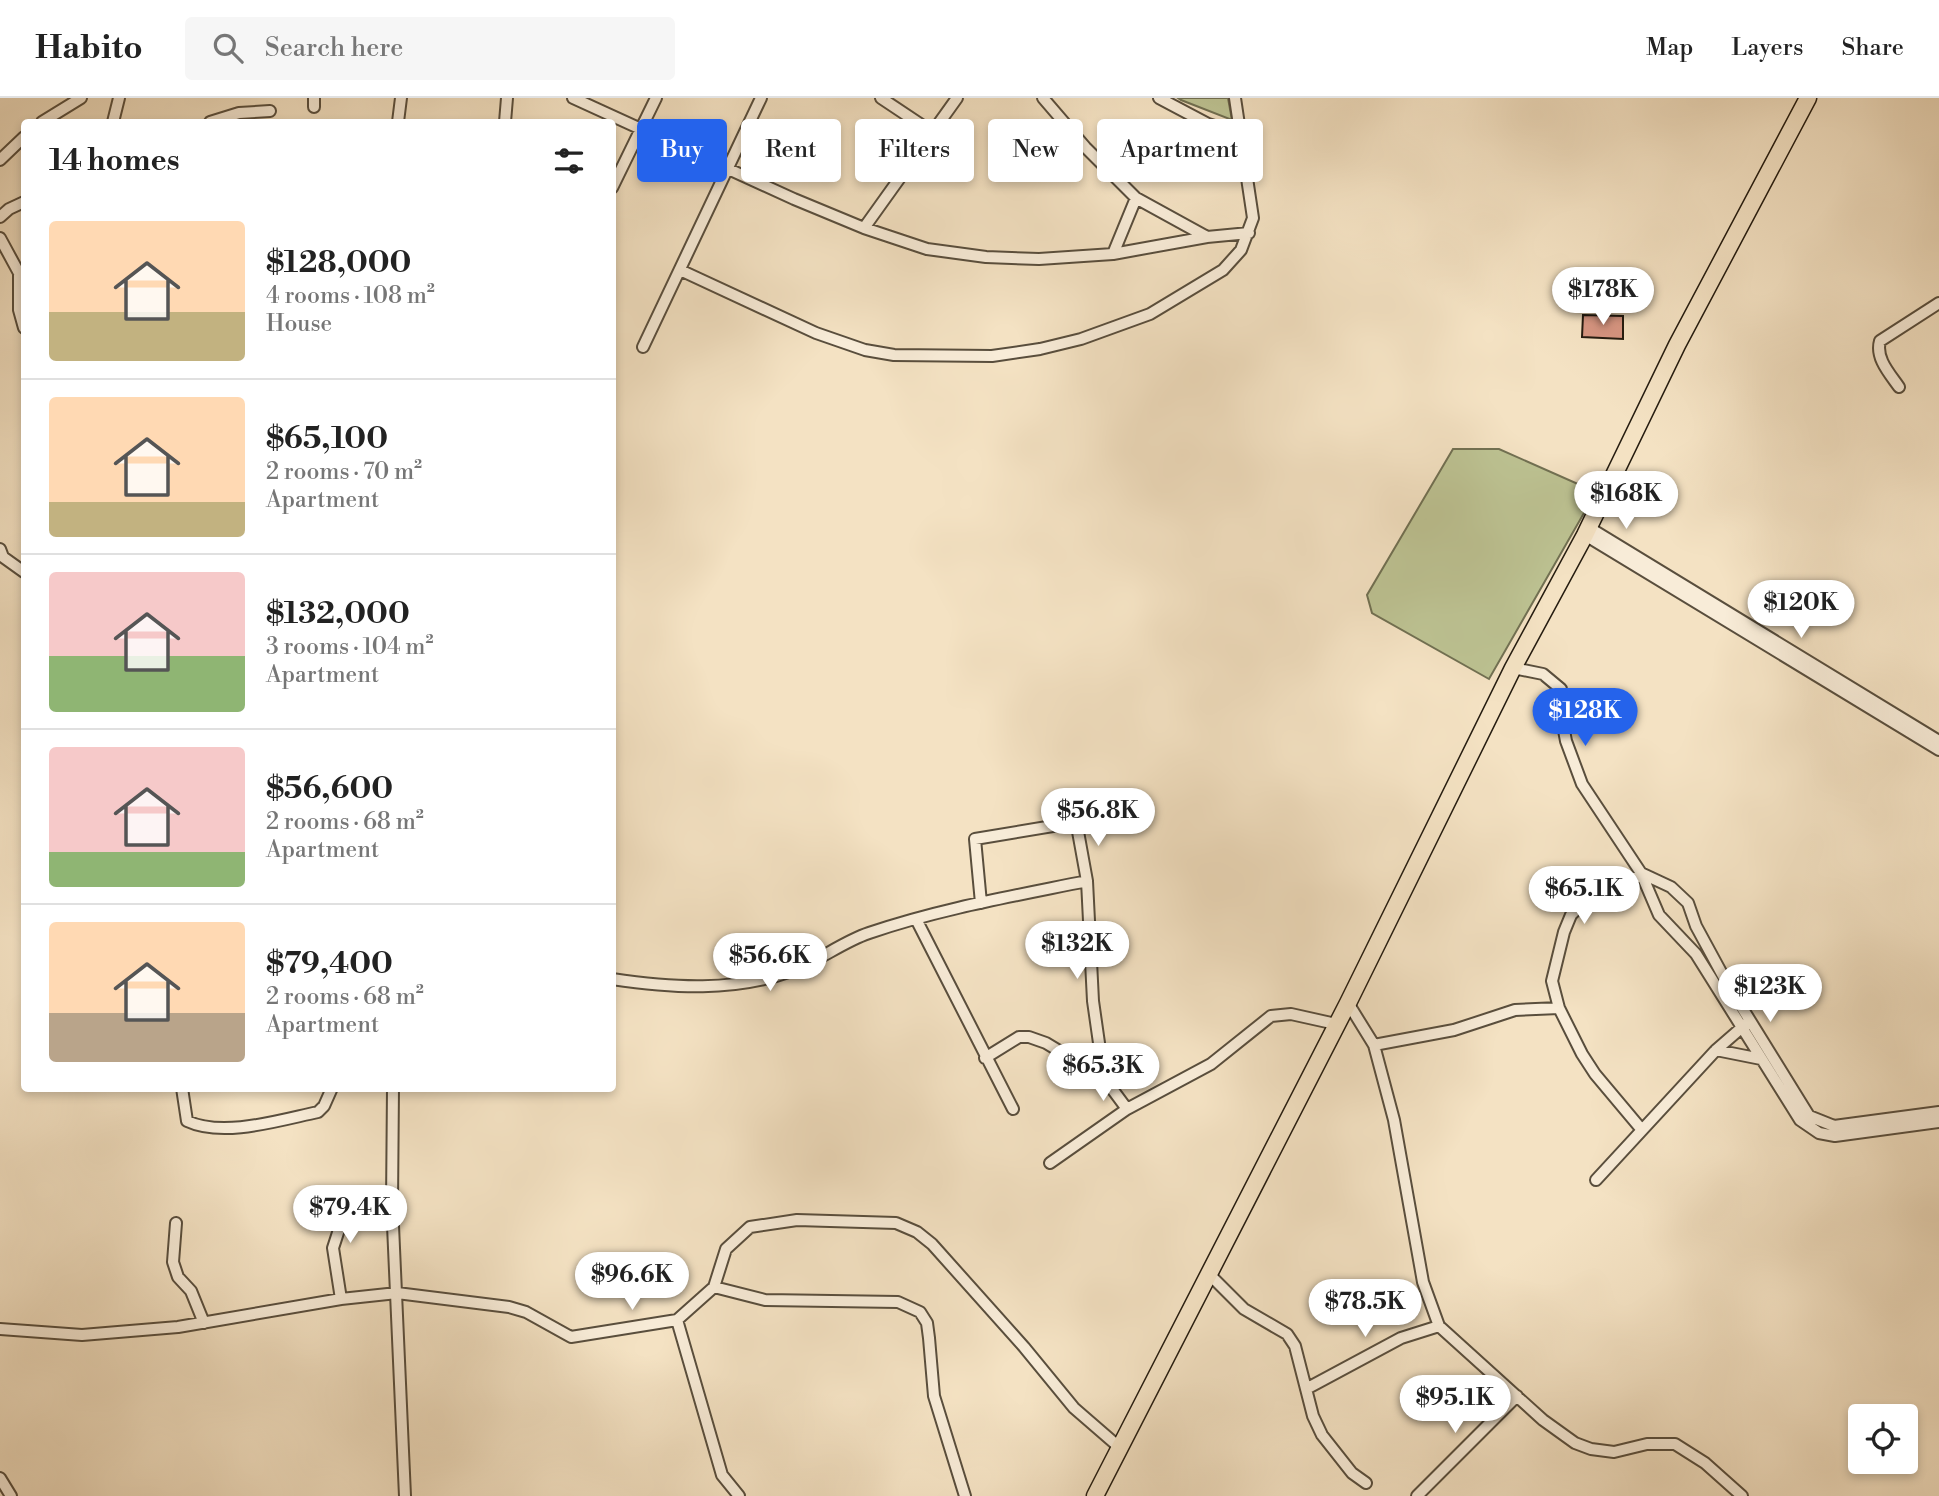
<!DOCTYPE html>
<html lang="en">
<head>
<meta charset="utf-8">
<style>
	body { margin:0; font-family:"Libre Bodoni",serif; background:#f6f6f6; color:#222; height:100vh; display:flex; flex-direction:column; font-size:26px; white-space:nowrap }
	* { box-sizing:border-box; margin:0 }
	p { font-size:23px; color:#767676 }
	.icon { flex:none; width:38px; height:38px; fill:none; stroke:currentColor; stroke-width:2; stroke-linecap:round; stroke-linejoin:round }
	.map { position:relative; flex:1; overflow:hidden }
	.sheet { position:absolute; left:21px; top:21px; width:595px; height:973px; display:flex; flex-direction:column; background:#fff; border-radius:7px; box-shadow:0 4px 10px #0003 }
	.sheet>* { flex:none }
	.hud { position:absolute; left:637px; top:21px; width:665px; height:63px; display:flex; gap:14px }
	.buttons { position:absolute; left:1848px; top:1306px; display:grid; gap:14px }
	.buttons a { display:grid; place-items:center; width:70px; height:70px; border-radius:7px; background:#fff; box-shadow:0 4px 10px #0003; font-size:35px }
	.price { position:absolute; translate:-50% -60px; padding:0 16px; border-radius:24px; background:#fff; color:#222; font-size:23px; line-height:46px; filter:drop-shadow(0 2px 4px #0008) }
	.price::after { content:''; position:absolute; left:50%; top:42px; width:21px; height:16px; margin-left:-10px; background:inherit; clip-path:polygon(0 0,100% 0,50% 100%) }
	.price.current { background:#2563eb; color:#fff }
	ul { padding:0; list-style:none }
	li { display:flex; align-items:center; gap:21px; height:175px; padding:0 28px }
	li+li { border-top:2px solid #e0e0e0 }
	li span { display:grid; place-items:center; flex:none; width:196px; height:140px; border-radius:7px; color:#555 }
	li>.icon { margin-inline-start:auto }
	span .icon { width:84px; height:84px; fill:#fffc; stroke-width:1 }
	li b { font-size:30px }
	h2 { display:flex; justify-content:space-between; align-items:center; height:84px; padding:0 28px; font-size:30px }
	.chip { padding:0 24px; border-radius:7px; background:#fff; box-shadow:0 4px 10px #0003; font-size:24px; line-height:63px }
	.chip.current { background:#2563eb; color:#fff }
	header { display:flex; align-items:center; gap:42px; box-sizing:border-box; height:98px; padding:0 35px; background:#fff; border-bottom:2px solid #e0e0e0 }
	header strong { font-size:33px }
	nav { display:flex; gap:38px; margin-inline-start:auto; font-size:24px }
	.search { width:490px; height:63px; background:#f6f6f6; display:flex; align-items:center; gap:18px; box-sizing:border-box; padding:0 24px; border-radius:7px; color:#767676; font-size:26px }
	.map>svg:first-child { display:block }
	.green { fill:#bdc393; stroke:#717052; stroke-width:2 }
	.building { fill:#d69581; stroke:#251c10; stroke-width:2 }
	.lines { fill:none; stroke-linecap:round; stroke-linejoin:round }
	.minor-casing { stroke:#594e3d; stroke-width:14 }
	.highway-casing { stroke:#251c10; stroke-width:19 }
	.minor { stroke:#f8ecd8; stroke-width:10 }
	.highway { stroke:#f4e2c3; stroke-width:16 }
</style>
</head>
<body>
<header>
<strong>Habito</strong>
<div class="search"><svg class="icon" aria-label="search" viewBox="0 0 24 24"><circle cx="10" cy="10" r="6"/><path d="M15 15l6 6"/></svg>Search here</div>
<nav><a>Map</a><a>Layers</a><a>Share</a></nav>
</header>
<div class="map">
<svg width="1939" height="1398" viewBox="0 0 1939 1398">
	<rect width="100%" height="100%" fill="#f4e2c3"/>
	<filter id="stains"><feTurbulence type="fractalNoise" baseFrequency=".00286" numOctaves="4"/><feColorMatrix values="0 0 0 0 .2 0 0 0 0 .09 0 0 0 0 .02 0 0 0 .5 -.17"/></filter>
	<radialGradient id="worn" r=".72"><stop offset=".6" stop-color="#630" stop-opacity="0"/><stop offset="1" stop-color="#630" stop-opacity=".3"/></radialGradient>
	<path class="green" d="M1178,0H1228L1232,22L1181,2Z
		M1453,351H1499L1596,394L1489,581L1372,515L1367,497Z"/>
	<path class="building" d="M1583,217L1623,218V241L1582,239Z"/>
	<g class="lines">
		<g class="minor-casing">
			<path id="minor" d="M573,0L794,101L864,130L927,151L986,159L1039,161L1113,156L1207,139L1249,135
				M881,0L932,34
				M1043,0L1086,50L1136,100L1207,139
				M1159,0L1208,26L1240,36
				M314,9V0
				M42,24L81,0
				M113,24L119,0
				M210,24L239,15L270,13
				M398,24L401,0
				M505,24L507,0
				M0,62L24,39
				M612,90L656,0
				M0,119L9,111L24,104
				M864,130L957,0
				M0,140L19,175V212L24,230
				M1113,156L1136,100
				M680,172L816,235L865,252L894,257L992,258L1040,251L1081,241L1150,216L1223,172L1241,152L1253,120L1235,0
				M643,249L761,0
				M1899,289C1890,276 1875,260 1880,243L1939,205
				M1588,429L1939,643
				M1585,437L1939,652
				M0,451L3,459L24,474
				M1513,570L1543,576L1561,591L1560,611L1566,643L1582,686L1641,775L1659,817L1696,856L1800,1022L1819,1035L1835,1038L1939,1024
				M1641,775L1671,789L1688,805L1696,828L1728,887L1809,1018L1834,1028L1939,1014
				M981,805L975,741L1071,725L1077,728L1087,783L1093,903L1104,980
				M916,821L1013,1011
				M612,881C673,890 733,894 792,873C819,863 842,844 869,835C939,811 1014,798 1087,783
				M1348,905L1374,947L1394,1022L1423,1184L1439,1228L1543,1322L1575,1345L1591,1351L1614,1354L1647,1346H1675L1705,1365L1742,1398
				M1559,910L1552,883L1564,834L1571,817L1577,811L1617,795L1641,775
				M1374,947L1454,932L1515,912L1559,910L1582,956L1595,976L1642,1032
				M1716,952L1761,961
				M985,960L1019,939H1029L1046,945L1104,980L1127,1011
				M182,990L187,1023C223,1040 280,1022 318,1014L324,1008L332,990
				M393,990L392,1105L405,1398
				M1050,1065L1127,1011L1211,966L1271,918L1291,916L1336,926
				M1596,1082L1716,952L1747,925
				M176,1125L173,1164L178,1179L191,1193L204,1225
				M1209,1176L1244,1211L1287,1236L1295,1248L1313,1318L1322,1337L1352,1375L1366,1385
				M714,1189L765,1202L898,1204L920,1214L927,1225L929,1240L934,1298L965,1398
				M341,1201L333,1150L346,1110L347,1096
				M677,1222L722,1377L739,1398
				M0,1231L82,1237L178,1229L341,1201L397,1195L509,1209L526,1214L571,1239L677,1222L714,1189L726,1151L750,1129L797,1122L896,1125L917,1134L932,1146L1024,1249L1074,1310L1119,1349
				M1306,1291L1401,1240L1439,1228
				M0,1380L11,1398
				M1417,1398L1517,1298"/>
		</g>
		<g class="highway-casing">
			<path id="highway" d="M1095,1398L1348,905L1513,570L1585,437L1677,247L1808,0"/>
		</g>
		<use href="#minor" class="minor"/>
		<use href="#highway" class="highway"/>
	</g>
	<rect width="100%" height="100%" filter="url(#stains)"/>
	<rect width="100%" height="100%" fill="url(#worn)"/>
</svg>
<div class="buttons">
<a><svg class="icon" aria-label="locate" viewBox="0 0 24 24"><circle cx="12" cy="12" r="6"/><path d="M12 2v4M12 18v4M2 12h4M18 12h4"/></svg></a>
</div>
<b class="price" style="left:1603px;top:229px">$178K</b>
<b class="price" style="left:1626px;top:433px">$168K</b>
<b class="price" style="left:1801px;top:542px">$120K</b>
<b class="price current" style="left:1585px;top:650px">$128K</b>
<b class="price" style="left:1098px;top:750px">$56.8K</b>
<b class="price" style="left:1584px;top:828px">$65.1K</b>
<b class="price" style="left:1077px;top:883px">$132K</b>
<b class="price" style="left:770px;top:895px">$56.6K</b>
<b class="price" style="left:1770px;top:926px">$123K</b>
<b class="price" style="left:1103px;top:1005px">$65.3K</b>
<b class="price" style="left:350px;top:1147px">$79.4K</b>
<b class="price" style="left:632px;top:1214px">$96.6K</b>
<b class="price" style="left:1365px;top:1241px">$78.5K</b>
<b class="price" style="left:1455px;top:1337px">$95.1K</b>
<div class="hud">
<a class="chip current">Buy</a>
<a class="chip">Rent</a>
<a class="chip">Filters</a>
<a class="chip">New</a>
<a class="chip">Apartment</a>
</div>
<section class="sheet">
<h2>14 homes<svg class="icon" aria-label="filters" viewBox="0 0 24 24"><path d="M4 7h16M4 17h16"/><circle cx="9" cy="7" r="2"/><circle cx="15" cy="17" r="2"/></svg></h2>
<ul>
<li><span style="background:linear-gradient(#ffd9b3 65%,#c2b280 0)"><svg class="icon" aria-label="home" viewBox="0 0 24 24"><path d="M3 11l9-7 9 7M6 9v11h12V9"/></svg></span><div><b>$128,000</b><p>4 rooms · 108 m²</p><p>House</p></div></li>
<li><span style="background:linear-gradient(#ffd9b3 75%,#c2b280 0)"><svg class="icon" aria-label="home" viewBox="0 0 24 24"><path d="M3 11l9-7 9 7M6 9v11h12V9"/></svg></span><div><b>$65,100</b><p>2 rooms · 70 m²</p><p>Apartment</p></div></li>
<li><span style="background:linear-gradient(#f6c9c9 60%,#8fb573 0)"><svg class="icon" aria-label="home" viewBox="0 0 24 24"><path d="M3 11l9-7 9 7M6 9v11h12V9"/></svg></span><div><b>$132,000</b><p>3 rooms · 104 m²</p><p>Apartment</p></div></li>
<li><span style="background:linear-gradient(#f6c9c9 75%,#8fb573 0)"><svg class="icon" aria-label="home" viewBox="0 0 24 24"><path d="M3 11l9-7 9 7M6 9v11h12V9"/></svg></span><div><b>$56,600</b><p>2 rooms · 68 m²</p><p>Apartment</p></div></li>
<li><span style="background:linear-gradient(#ffd9b3 65%,#b9a48a 0)"><svg class="icon" aria-label="home" viewBox="0 0 24 24"><path d="M3 11l9-7 9 7M6 9v11h12V9"/></svg></span><div><b>$79,400</b><p>2 rooms · 68 m²</p><p>Apartment</p></div></li>
</ul>
</section>
</div>
</body>
</html>
